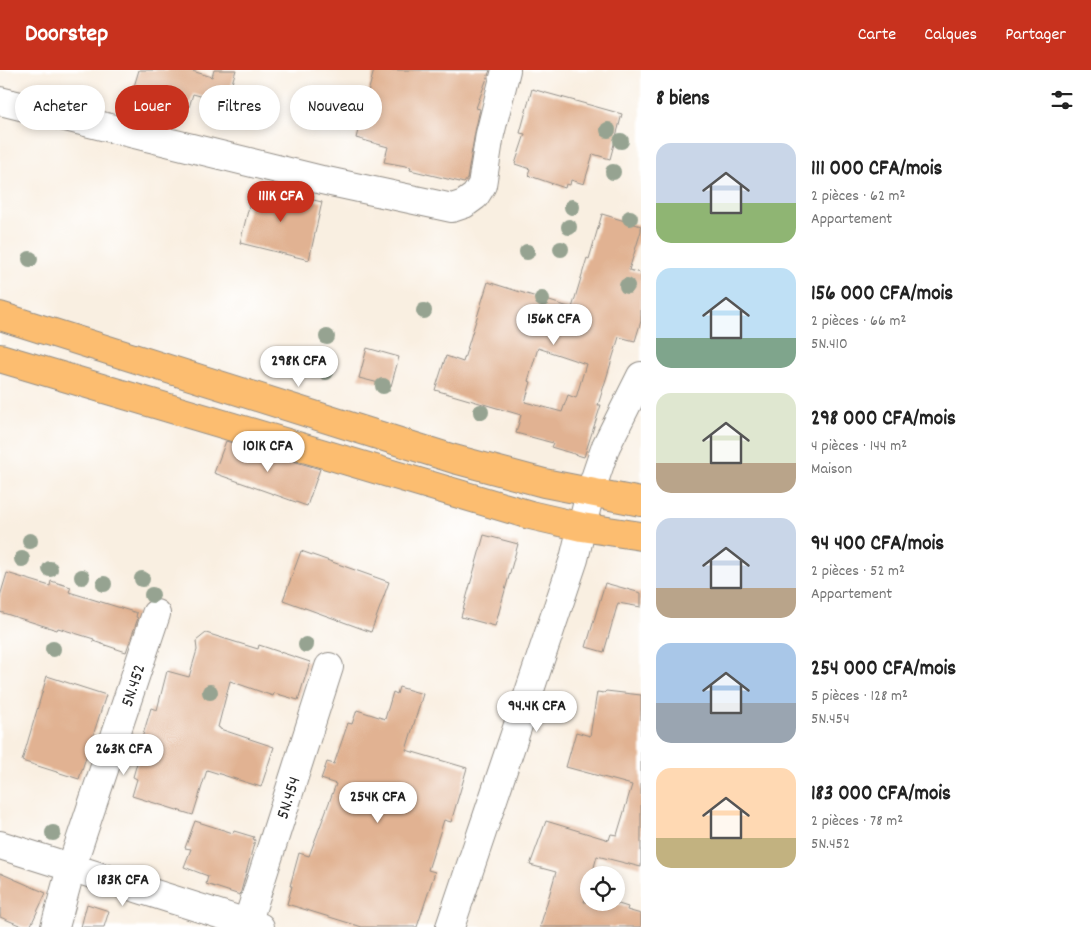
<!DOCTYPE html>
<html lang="fr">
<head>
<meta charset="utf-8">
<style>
	body { margin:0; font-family:Dekko,sans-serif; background:#f6f6f6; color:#222; height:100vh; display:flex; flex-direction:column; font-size:19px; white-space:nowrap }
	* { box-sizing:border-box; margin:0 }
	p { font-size:16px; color:#767676 }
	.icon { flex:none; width:28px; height:28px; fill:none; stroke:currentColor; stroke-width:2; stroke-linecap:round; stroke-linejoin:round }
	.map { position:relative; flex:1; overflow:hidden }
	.details { display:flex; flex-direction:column; background:#fff; width:450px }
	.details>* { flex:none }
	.banner { position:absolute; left:15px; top:15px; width:475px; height:45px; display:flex; gap:10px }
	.controls { position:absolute; left:580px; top:796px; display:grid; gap:10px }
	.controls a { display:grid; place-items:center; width:45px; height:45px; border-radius:50%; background:#fff; box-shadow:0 2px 8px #0003; font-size:25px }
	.price { position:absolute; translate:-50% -42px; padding:0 11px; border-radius:18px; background:#fff; color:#222; font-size:16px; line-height:32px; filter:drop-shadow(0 1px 2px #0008) }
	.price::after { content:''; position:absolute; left:50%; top:30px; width:15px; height:11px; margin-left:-8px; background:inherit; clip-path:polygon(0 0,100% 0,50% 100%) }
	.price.current { background:#c8321e; color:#fff }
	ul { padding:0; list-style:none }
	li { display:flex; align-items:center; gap:15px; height:125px; padding:0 15px }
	li span { display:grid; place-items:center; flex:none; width:140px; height:100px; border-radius:15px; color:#555 }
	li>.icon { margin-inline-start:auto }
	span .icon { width:60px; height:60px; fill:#fffc; stroke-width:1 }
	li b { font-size:21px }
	h2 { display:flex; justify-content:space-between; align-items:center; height:60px; padding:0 15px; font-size:21px }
	.pill { padding:0 18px; border-radius:22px; background:#fff; box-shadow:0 2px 8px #0003; font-size:18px; line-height:45px }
	.pill.current { background:#c8321e; color:#fff }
	header { display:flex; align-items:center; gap:30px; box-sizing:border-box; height:70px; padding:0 25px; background:#c8321e; color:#fff }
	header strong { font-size:24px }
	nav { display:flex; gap:28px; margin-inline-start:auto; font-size:18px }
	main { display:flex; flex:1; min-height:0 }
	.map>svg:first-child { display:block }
	.building { fill:#e1b292; fill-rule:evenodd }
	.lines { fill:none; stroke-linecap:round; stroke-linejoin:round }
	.minor-casing { stroke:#928d86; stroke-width:30 }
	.major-casing { stroke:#928d86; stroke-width:30 }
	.minor { stroke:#fff; stroke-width:28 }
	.major { stroke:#fcbd6f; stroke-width:28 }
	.tree { fill:#96a391 }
	.labels { text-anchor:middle; stroke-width:4.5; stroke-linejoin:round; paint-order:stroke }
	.street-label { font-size:18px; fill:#2b2b2b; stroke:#fff }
</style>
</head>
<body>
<header>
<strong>Doorstep</strong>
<nav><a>Carte</a><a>Calques</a><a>Partager</a></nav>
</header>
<main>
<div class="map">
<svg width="641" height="857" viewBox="0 0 641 857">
	<rect width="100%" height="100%" fill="#fff"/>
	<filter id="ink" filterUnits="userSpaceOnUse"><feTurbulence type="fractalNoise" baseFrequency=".02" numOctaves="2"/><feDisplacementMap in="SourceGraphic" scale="10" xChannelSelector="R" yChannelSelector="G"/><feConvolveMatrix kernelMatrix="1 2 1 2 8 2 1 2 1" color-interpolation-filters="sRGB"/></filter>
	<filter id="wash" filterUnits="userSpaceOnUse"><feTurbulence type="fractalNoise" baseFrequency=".0096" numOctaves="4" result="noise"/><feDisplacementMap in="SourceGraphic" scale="20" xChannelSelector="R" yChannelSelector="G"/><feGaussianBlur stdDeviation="1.12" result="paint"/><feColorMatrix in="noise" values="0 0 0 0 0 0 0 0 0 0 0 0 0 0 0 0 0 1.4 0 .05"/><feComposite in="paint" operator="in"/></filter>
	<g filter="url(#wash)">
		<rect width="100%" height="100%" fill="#f9efe1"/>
		<g id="blocks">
			<path class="building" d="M139,0H189L212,7L214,0H236L226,33L193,24L189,37L132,23Z
				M374,0H490L476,38L480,39L475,62L467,109L464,113L410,100L411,97L384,92L388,77L356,68Z
				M532,19L622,44L610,89L593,84L584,114L571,110L570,115L566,114L565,118L530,106L528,104L530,99L515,94L525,64L520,63Z
				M254,116L322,132L309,190L240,173Z
				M602,144L641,156V161L629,200L641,203V251L635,271L619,267L598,335H601L584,387L551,377L553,373L516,363L521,345L435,320L446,286L463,292L488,212L572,238L587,188L589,189ZM538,278L586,294L576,328L568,325L562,342L525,332L531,312L528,311Z
				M367,278L399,287L391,316L359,308Z
				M226,371L320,399L307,436L214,403Z
				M484,465L518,474L495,556L461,547Z
				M301,481L389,512L371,562L283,530Z
				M7,503L50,516L51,511L71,517L69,522L137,543L136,547L138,548L126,582L93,571L94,569L58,558L57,560L0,542V526Z
				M605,513L641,523V537L618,533L604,582L586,577Z
				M206,563L258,579L259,575L310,592L298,630L274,623L273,626L230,611L218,657L220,658V659L274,677L261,717L207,700L193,745L132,726L137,709L133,707L141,679L139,678L151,638L157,640L167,601L189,607L197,580L196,571Z
				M47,606L106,625L79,709L22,691Z
				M399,617L423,624L406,680L467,698L451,752L444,750L428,800L435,802L417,857H362L287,834L292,816H290L299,783L309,786L336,714L321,709L327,692L334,694L348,653L352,654L357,640L385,649L393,622L397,624Z
				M606,621L641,625V797L597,786L592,805H589V815L584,832H612L628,837L627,840L641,844V857H540L556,802L530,795L546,751L609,770L611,764L617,765L632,715L566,697L576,662L590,666L597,622L604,623Z
				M195,751L233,763L234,761L254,767L253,769L255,770L240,825L206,814L208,806L184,797L191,779L185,778Z
				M0,803L46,823L30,857H24L0,847Z
				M87,834L109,841L104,857H81Z"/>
		</g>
	</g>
	<g filter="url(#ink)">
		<use href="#blocks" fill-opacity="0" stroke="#928d86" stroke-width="1"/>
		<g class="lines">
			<g class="minor-casing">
				<g id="minor">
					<path d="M0,31L322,110L452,138L464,134L475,126L482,115L490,64L506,0"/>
					<path d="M0,775L260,857"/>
					<path id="s1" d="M55,857L71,798L156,544"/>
					<path id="s2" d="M246,857L329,597"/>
					<path d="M450,857L574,489L590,423L606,376L641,306"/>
				</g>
			</g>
			<g class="major-casing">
				<path id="major" d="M0,246L454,389L544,413L641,432
					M0,288L530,445L582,457L641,466"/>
			</g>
			<use href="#minor" class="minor"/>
			<use href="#major" class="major"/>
		</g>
		<g class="tree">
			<circle cx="608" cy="60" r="8"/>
			<circle cx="621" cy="71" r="8"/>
			<circle cx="613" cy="102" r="8"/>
			<circle cx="572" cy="137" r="8"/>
			<circle cx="630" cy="148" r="8"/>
			<circle cx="569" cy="157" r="8"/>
			<circle cx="561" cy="179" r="8"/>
			<circle cx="527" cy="182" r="8"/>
			<circle cx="30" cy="189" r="8"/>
			<circle cx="627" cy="216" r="8"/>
			<circle cx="542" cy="229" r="8"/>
			<circle cx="424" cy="241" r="8"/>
			<circle cx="327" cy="267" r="8"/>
			<circle cx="326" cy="302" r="8"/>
			<circle cx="383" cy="316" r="8"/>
			<circle cx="481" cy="342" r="8"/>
			<circle cx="30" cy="471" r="8"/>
			<circle cx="22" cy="489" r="8"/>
			<circle cx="50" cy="499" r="8"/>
			<circle cx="82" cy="507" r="8"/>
			<circle cx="142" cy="509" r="8"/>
			<circle cx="104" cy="514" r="8"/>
			<circle cx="152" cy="525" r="8"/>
			<circle cx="306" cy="575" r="8"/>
			<circle cx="53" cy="579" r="8"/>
			<circle cx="210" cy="622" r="8"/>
			<circle cx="53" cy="763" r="8"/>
		</g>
	</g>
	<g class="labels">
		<g class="street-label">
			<text dy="6" stroke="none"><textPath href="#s1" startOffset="254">5N.452</textPath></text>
			<text dy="6" stroke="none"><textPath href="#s2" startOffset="136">5N.454</textPath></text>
		</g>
	</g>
</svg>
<div class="controls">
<a><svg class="icon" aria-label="locate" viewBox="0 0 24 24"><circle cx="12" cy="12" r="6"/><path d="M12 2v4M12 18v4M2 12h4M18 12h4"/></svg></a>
</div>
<b class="price current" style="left:281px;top:153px">111K CFA</b>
<b class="price" style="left:554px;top:276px">156K CFA</b>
<b class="price" style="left:299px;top:318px">298K CFA</b>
<b class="price" style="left:268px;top:403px">101K CFA</b>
<b class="price" style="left:537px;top:663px">94.4K CFA</b>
<b class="price" style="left:124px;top:706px">263K CFA</b>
<b class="price" style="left:378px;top:754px">254K CFA</b>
<b class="price" style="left:123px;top:837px">183K CFA</b>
<div class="banner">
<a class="pill">Acheter</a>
<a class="pill current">Louer</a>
<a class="pill">Filtres</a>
<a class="pill">Nouveau</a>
</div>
</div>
<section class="details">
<h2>8 biens<svg class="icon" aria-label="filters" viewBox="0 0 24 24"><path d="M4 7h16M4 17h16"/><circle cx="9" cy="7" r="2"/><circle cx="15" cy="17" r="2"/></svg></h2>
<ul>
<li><span style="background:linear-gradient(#c9d6e8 60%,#8fb573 0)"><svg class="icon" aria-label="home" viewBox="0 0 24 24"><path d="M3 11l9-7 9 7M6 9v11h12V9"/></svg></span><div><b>111 000 CFA/mois</b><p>2 pièces · 62 m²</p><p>Appartement</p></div></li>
<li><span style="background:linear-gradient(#bfe0f5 70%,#7fa58c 0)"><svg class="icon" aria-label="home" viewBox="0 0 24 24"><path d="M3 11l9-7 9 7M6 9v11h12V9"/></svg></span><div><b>156 000 CFA/mois</b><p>2 pièces · 66 m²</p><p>5N.410</p></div></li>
<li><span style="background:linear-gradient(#dfe7d0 70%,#b9a48a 0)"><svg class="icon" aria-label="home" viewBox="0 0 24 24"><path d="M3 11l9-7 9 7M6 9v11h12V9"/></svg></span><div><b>298 000 CFA/mois</b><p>4 pièces · 144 m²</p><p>Maison</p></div></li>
<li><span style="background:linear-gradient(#c9d6e8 70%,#b9a48a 0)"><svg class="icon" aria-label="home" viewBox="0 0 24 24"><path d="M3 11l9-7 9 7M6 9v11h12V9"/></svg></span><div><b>94 400 CFA/mois</b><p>2 pièces · 52 m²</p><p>Appartement</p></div></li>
<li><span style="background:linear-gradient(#a9c7e8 60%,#9aa5b1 0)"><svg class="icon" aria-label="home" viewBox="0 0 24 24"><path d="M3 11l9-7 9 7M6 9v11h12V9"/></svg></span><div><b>254 000 CFA/mois</b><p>5 pièces · 128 m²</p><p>5N.454</p></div></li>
<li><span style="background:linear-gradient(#ffd9b3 70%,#c2b280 0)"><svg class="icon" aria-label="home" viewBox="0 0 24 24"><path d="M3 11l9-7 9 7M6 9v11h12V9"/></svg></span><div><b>183 000 CFA/mois</b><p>2 pièces · 78 m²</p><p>5N.452</p></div></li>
</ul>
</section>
</main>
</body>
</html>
